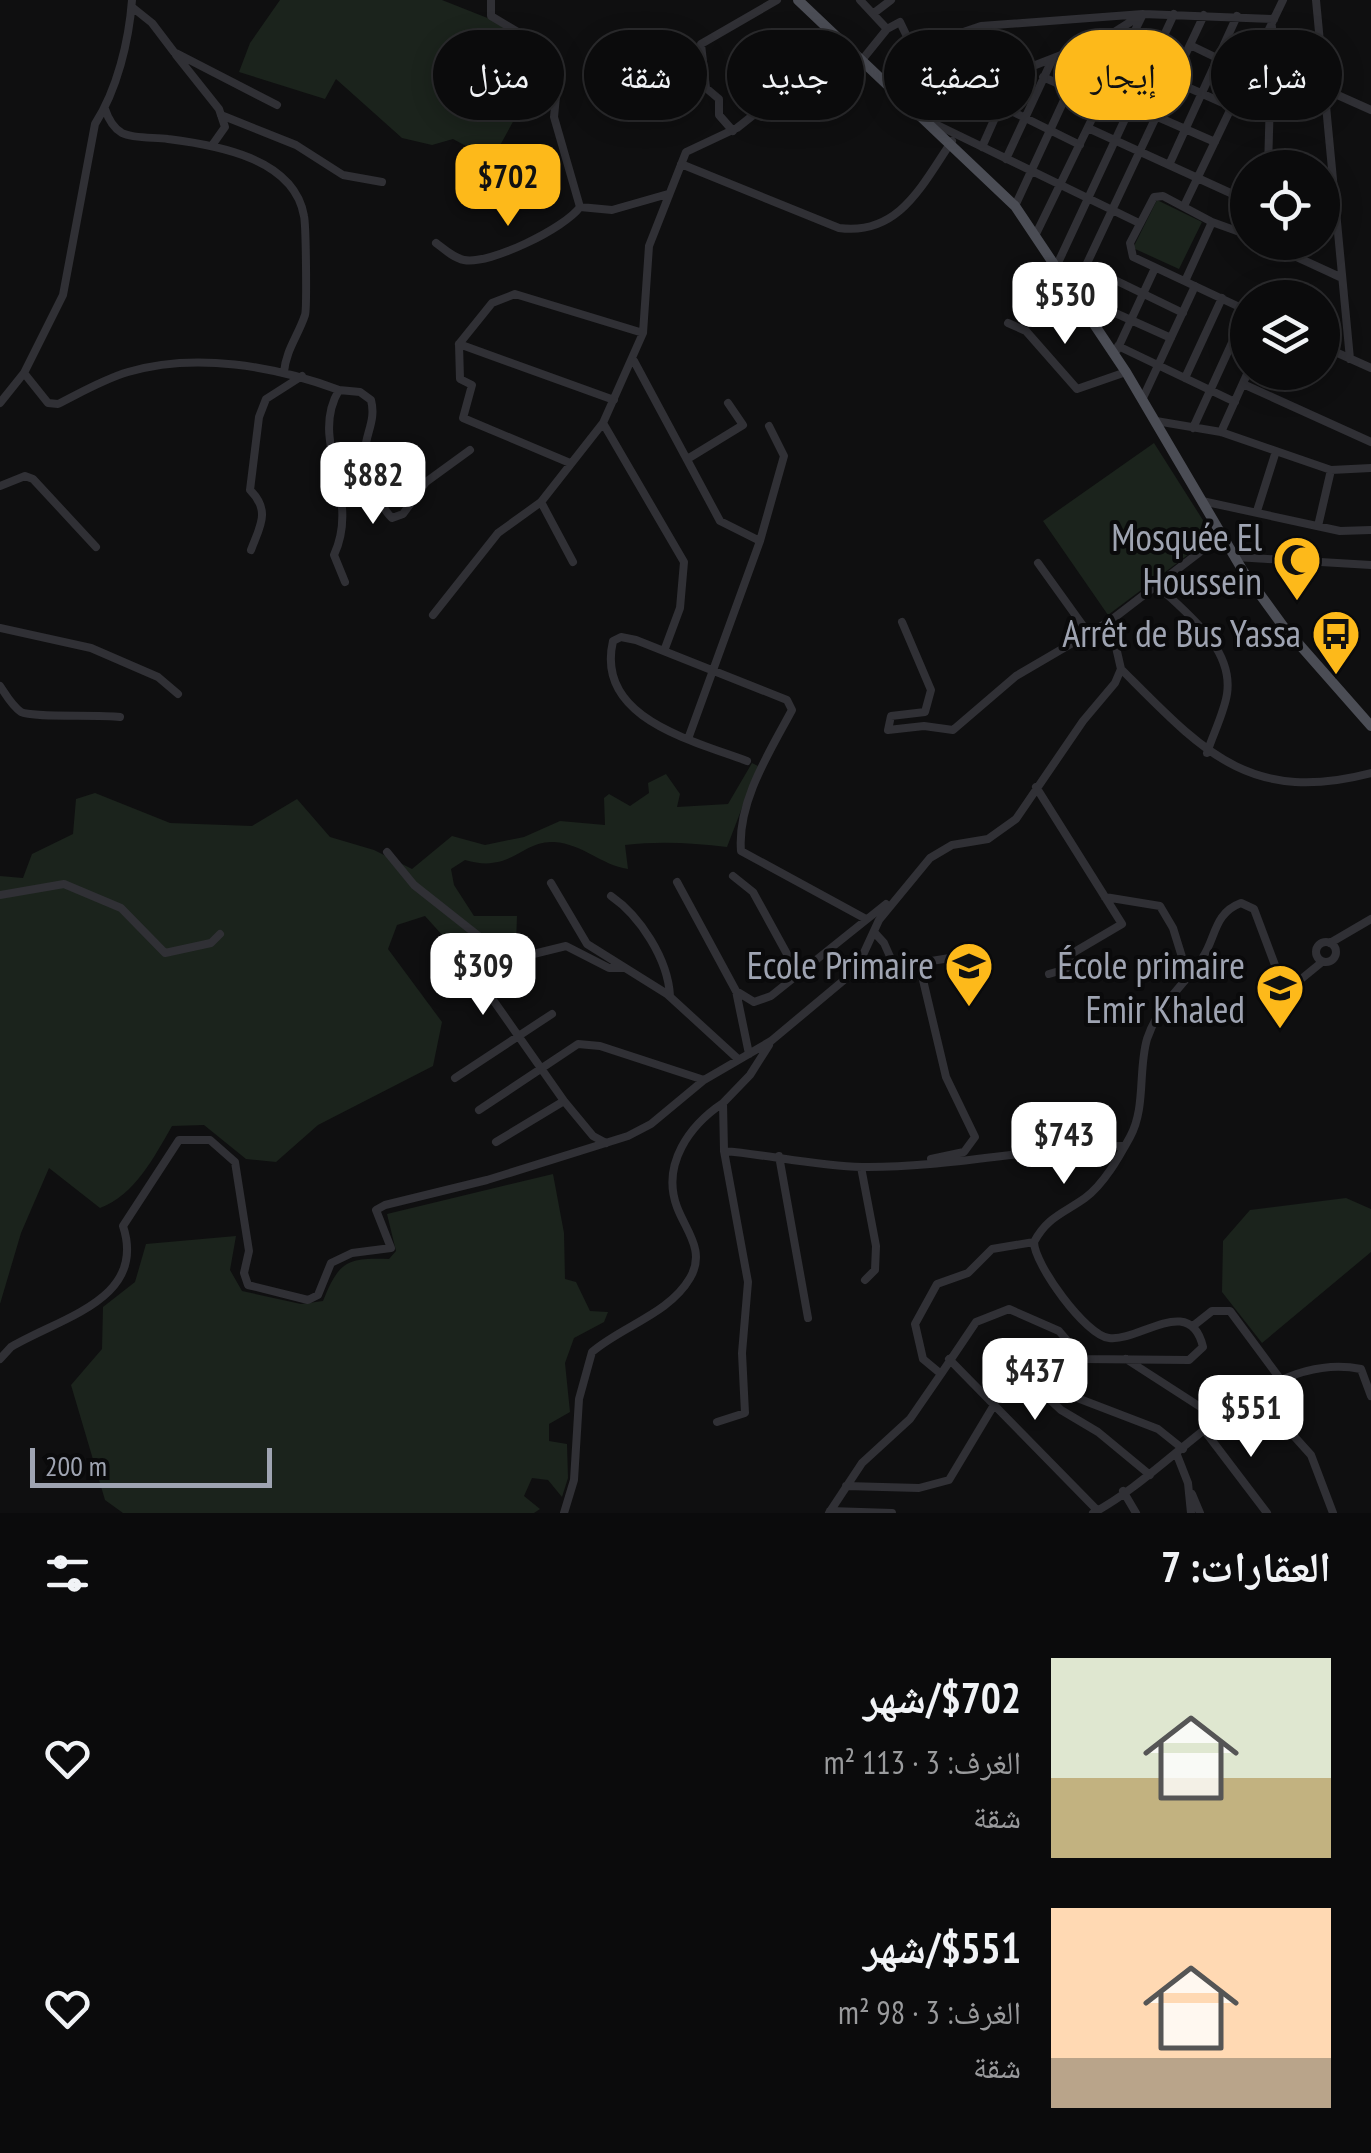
<!DOCTYPE html>
<html lang="ar">
<head>
<meta charset="utf-8">
<style>
	body { margin:0; font-family:"PT Sans Narrow","Noto Naskh Arabic",sans-serif; background:#19191a; color:#f1f3f6; direction:rtl; height:100vh; display:flex; flex-direction:column; font-size:38px; white-space:nowrap }
	* { box-sizing:border-box; margin:0 }
	p { font-size:32px; color:#9a9b9d }
	.icon { flex:none; width:55px; height:55px; fill:none; stroke:currentColor; stroke-width:2; stroke-linecap:round; stroke-linejoin:round }
	.map { position:relative; height:1513px; overflow:hidden; direction:ltr }
	.sheet { display:flex; flex-direction:column; background:#0b0b0c; flex:1 }
	.sheet>* { flex:none }
	.top-card { position:absolute; left:30px; top:30px; width:1312px; height:90px; direction:rtl; display:flex; gap:20px }
	.fabs { position:absolute; left:1230px; top:150px; display:grid; gap:20px }
	.fabs a { display:grid; place-items:center; width:110px; height:110px; border-radius:50%; background:#0b0b0c; box-shadow:0 5px 25px #0003,0 0 0 2px #2b2b2d; font-size:50px }
	.scale { position:absolute; left:30px; bottom:25px; width:242px; box-sizing:border-box; padding-left:10px; border:5px solid #9fa4b2; border-top:0; font-size:28px; line-height:35px; white-space:nowrap; color:#9fa4b2; -webkit-text-stroke:8px #0a0a0b; paint-order:stroke }
	.price { position:absolute; translate:-50% -85px; padding:0 22px; border-radius:20px; background:#fff; color:#222; font-size:32px; line-height:65px; filter:drop-shadow(0 2px 5px #0008) }
	.price::after { content:''; position:absolute; left:50%; top:60px; width:30px; height:22px; margin-left:-15px; background:inherit; clip-path:polygon(0 0,100% 0,50% 100%) }
	.price.active { background:#fdb91a; color:#111 }
	ul { padding:0; list-style:none }
	li { display:flex; align-items:center; gap:30px; height:250px; padding:0 40px }
	li span { display:grid; place-items:center; flex:none; width:280px; height:200px; border-radius:0px; color:#555 }
	li>.icon { margin-inline-start:auto }
	span .icon { width:120px; height:120px; fill:#fffc; stroke-width:1 }
	li b { font-size:42px }
	h2 { display:flex; justify-content:space-between; align-items:center; height:120px; padding:0 40px; font-size:42px }
	.pill { padding:0 35px; border-radius:45px; background:#0b0b0c; box-shadow:0 5px 25px #0003,0 0 0 2px #2b2b2d; font-size:35px; line-height:90px }
	.pill.active { background:#fdb91a; color:#111 }
	.map>svg:first-child { display:block }
	.green { fill:#1b231c }
	.lines { fill:none; stroke-linecap:round; stroke-linejoin:round }
	.minor { stroke:#303035; stroke-width:8 }
	.major { stroke:#4b4d55; stroke-width:10 }
	.labels { text-anchor:middle; stroke-width:8; stroke-linejoin:round; paint-order:stroke }
	.poi-label { font-size:38px; fill:#9fa4b2; stroke:#0a0a0b; text-anchor:end }
</style>
</head>
<body>
<div class="map">
<svg width="1371" height="1513" viewBox="0 0 1371 1513">
	<rect width="100%" height="100%" fill="#0f0f10"/>
	<path class="green" d="M280,0H442L490,19L529,43L555,76L515,118L492,160L453,139L432,145L402,138L336,79L325,99L239,72L250,43Z
		M1157,200L1202,222L1179,269L1133,248Z
		M1154,443L1213,536L1108,615L1043,521Z
		M752,763L758,766L727,847C693,843 660,841 625,845L628,869C601,865 583,844 554,842C521,840 512,874 465,860L451,869L454,885L474,916H517L516,944L480,977L425,916L397,925L388,949L442,1022L433,1066L318,1125L276,1162L246,1159L204,1125L172,1126C154,1157 135,1195 100,1208L49,1168L21,1233L0,1304V876L23,878L32,854L73,834L76,799L95,793L170,823L252,826L297,799L330,837L374,850L412,869L452,836L485,845L524,837L560,821L605,825L604,798L609,794L630,806L649,793L648,783L666,774L680,794L677,807L728,804Z
		M553,1174L564,1233L565,1279L576,1282L590,1311L608,1312L604,1322L574,1338L565,1363L570,1412L549,1424V1441L567,1444L568,1478L562,1497L548,1480L532,1478L524,1496L540,1509L534,1513H123L105,1500L71,1385L102,1349L103,1307L135,1282L146,1244L236,1236L230,1270L242,1291L301,1304L323,1301C339,1261 347,1258 389,1259L396,1251L387,1214Z
		M1346,1198L1371,1209V1252L1262,1343L1222,1292L1223,1241L1250,1210Z"/>
	<g class="lines">
		<path class="minor" d="M491,0V16L533,41L558,75L554,117L580,207L612,210L668,194
			M860,0L887,29L862,60
			M1316,0L1350,359
			M132,7L152,23L174,52L277,105
			M874,13L891,0
			M887,29L900,22L913,49L981,26L1143,14L1035,236
			M1190,45L1248,73
			M176,55L219,109L225,127L213,144
			M1122,58L1232,107
			M1043,77L1100,102
			M1324,89L1371,110
			M1105,94L1215,142
			M1001,106L1080,145
			M105,109C108,118 113,128 122,133C134,139 155,137 168,139C216,145 294,158 304,216C306,225 307,309 305,315C298,336 286,350 284,372
			M221,115L296,145L343,175L382,182
			M931,122L1139,223
			M1088,128L1248,201
			M733,131L719,115V99L706,88L701,44L777,0
			M982,147L1015,73L1105,38L1143,14L1274,19
			M1006,159L1052,60
			M681,164L839,228C899,236 922,185 952,141
			M1169,165L1237,16
			M1268,168L1272,27
			M1015,206L1090,44
			M1184,206L1283,0
			M1212,222L1248,235
			M1264,242L1340,277
			M436,243C445,250 454,258 464,260C490,265 565,228 580,207
			M1086,266L1183,313
			M1056,267L1174,14
			M1186,279L1212,222L1163,196L1154,197L1130,243L1133,257L1248,311
			M1073,293L1204,15
			M1075,295L1171,338
			M1008,323L1026,331L1077,389L1126,372
			M459,344L492,303L515,294L643,333
			M1118,346L1235,402
			M1322,346L1371,368
			M1117,350L1155,268
			M634,361L720,521L760,541
			M24,373L48,403L58,404C80,393 104,379 128,372C195,352 275,366 339,390C308,442 362,495 334,555L345,582
			M1185,378L1222,298
			M1243,384L1371,442
			M339,390L360,392L371,400C376,419 367,431 365,449C363,466 380,507 392,518L403,514L426,482L470,450
			M1142,400L1195,286
			M0,403L24,373L63,295L95,124C117,90 129,41 132,0
			M1156,421L1221,432L1331,470L1371,468
			M603,423L684,562L680,608L664,651
			M1193,428L1247,310
			M1221,432L1248,372
			M689,458L743,425L728,403
			M570,463L463,418L472,385L460,379L459,344L614,400
			M0,486L25,476L33,479L96,547
			M1202,501L1340,531L1371,530
			M541,502L573,562
			M1257,511L1276,451
			M1318,526L1331,470
			M251,550C260,526 271,511 250,490L259,417L266,399L302,376
			M1235,557L1371,565
			M1038,563L1089,634
			M1158,586C1186,613 1234,648 1227,694C1224,713 1213,734 1207,753
			M433,615L498,533L541,502L603,423L643,333L649,246L686,152L737,128L843,44
			M902,622L931,690L925,712L891,716L888,730L924,726L953,730L1016,676L1110,621
			M0,628L91,648L158,677L178,694
			M1121,669C1202,750 1248,805 1371,773
			M0,686C6,695 12,706 21,712C32,718 99,714 120,717
			M688,739L760,541L784,456L769,426
			M747,761C691,740 595,718 613,641L621,637L636,640L787,700L792,710C770,751 737,802 741,851L866,919
			M1036,787L1122,924L1071,954L1066,969L1049,974
			M387,852L414,885L509,960L566,946L609,968H622
			M733,876L753,892L798,974
			M677,882L736,991L749,1054
			M551,883L587,944L667,994L738,1059
			M0,895L64,884L121,908L165,953L211,943L220,934
			M611,896C640,916 668,959 670,996
			M1105,897L1160,906L1173,928L1187,973
			M874,932L884,943L892,961L919,963L956,957L976,972
			M1316 952a10 10 0 1 1 20 0a10 10 0 1 1-20 0Z
			M1330,943L1371,919
			M919,963L946,1077L975,1137L964,1152L931,1159
			M450,990H471L491,997L564,1101L593,1136L606,1143
			M736,991L754,1002L771,996L886,904
			M455,1078L552,1014
			M479,1110L578,1044L600,1046L704,1080
			M496,1142L564,1101
			M724,1151C770,1155 816,1166 862,1167C949,1168 1035,1147 1122,1146
			M779,1156L808,1318
			M861,1167L876,1246L875,1270L865,1280
			M1193,1326L1212,1311H1230L1281,1380
			M0,1359L11,1347C62,1317 147,1299 123,1226L179,1140H210L235,1162L249,1251L244,1273L248,1285L308,1300L318,1295L331,1263L352,1253L391,1248L376,1210L385,1205L487,1180L628,1136L651,1124L704,1080L771,1041L856,970L879,920L930,858L952,845L988,839L1016,819L1083,721L1115,683L1121,669L1110,621L1222,535
			M949,1359L1098,1511
			M1126,1359L1219,1419
			M941,1374L976,1322L1009,1309L1059,1331L1083,1359L1189,1360L1203,1347C1190,1293 1140,1342 1109,1338C1086,1336 1034,1264 1034,1242C1047,1217 1064,1213 1085,1198C1104,1184 1119,1157 1130,1137C1146,1108 1138,1070 1147,1039C1159,1003 1184,986 1203,957C1216,937 1214,913 1241,903L1254,909L1281,981L1300,980L1322,962
			M1256,1394L1311,1455L1333,1513
			M1072,1396L1158,1429L1183,1449
			M990,1401L1005,1379H1028L1061,1410L1098,1432L1150,1475
			M717,1422L745,1413L742,1353L748,1282L724,1151L723,1103L750,1075L769,1045
			M1204,1430L1267,1513
			M1177,1455L1188,1483L1191,1513
			M846,1486L919,1488L949,1480L994,1405
			M1123,1491L1136,1513
			M1192,1494L1200,1513
			M830,1511L892,1513
			M564,1513L574,1480L579,1399L592,1352C622,1326 669,1314 690,1278C706,1251 686,1231 677,1207C661,1164 690,1125 723,1103
			M829,1513L862,1463L910,1419L941,1374L923,1359L915,1324L937,1284L968,1273L992,1249L1034,1242
			M1093,1513C1174,1471 1262,1348 1361,1369L1371,1396"/>
		<path class="major" d="M798,0L1015,206L1126,372L1243,571L1283,626L1371,726"/>
	</g>
	<defs>
		<g id="mosque-pin" transform="scale(2.5)"><path d="M0 17L-7.5 6A9.5 9.5 0 1 1 7.5 6Z" fill="#fdb91a" stroke="#0a0a0b"/><path d="M3.5-4.9A6 6 0 1 0 3.5 4.9A5 5 0 1 1 3.5-4.9Z" fill="#111"/></g>
		<g id="bus-pin" transform="scale(2.5)"><path d="M0 17L-7.5 6A9.5 9.5 0 1 1 7.5 6Z" fill="#fdb91a" stroke="#0a0a0b"/><path d="M-5-6H5V4H4V6H2V4H-2V6H-4V4H-5ZM-3.5-4V0h7V-4ZM-3.5 1.2v1.5H-2V1.2ZM2 1.2v1.5H3.5V1.2Z" fill="#111"/></g>
		<g id="school-pin" transform="scale(2.5)"><path d="M0 17L-7.5 6A9.5 9.5 0 1 1 7.5 6Z" fill="#fdb91a" stroke="#0a0a0b"/><path d="M0-5L7-2L0 1L-7-2ZM-4 1L0 2.5L4 1V4Q0 6-4 4Z" fill="#111"/></g>
	</defs>
	<g fill-rule="evenodd">
		<use href="#mosque-pin" x="1297" y="560"/>
		<use href="#bus-pin" x="1336" y="634"/>
		<use href="#school-pin" x="969" y="966"/>
		<use href="#school-pin" x="1280" y="988"/>
	</g>
	<g class="labels">
		<g class="poi-label">
			<text x="1262" y="551">Mosquée El<tspan x="1262" dy="44">Houssein</tspan></text>
			<text x="1301" y="647">Arrêt de Bus Yassa</text>
			<text x="934" y="979">Ecole Primaire</text>
			<text x="1245" y="979">École primaire<tspan x="1245" dy="44">Emir Khaled</tspan></text>
		</g>
	</g>
</svg>
<div class="fabs">
<a><svg class="icon" aria-label="locate" viewBox="0 0 24 24"><circle cx="12" cy="12" r="6"/><path d="M12 2v4M12 18v4M2 12h4M18 12h4"/></svg></a>
<a><svg class="icon" aria-label="layers" viewBox="0 0 24 24"><path d="M12 4l9 5-9 5-9-5zM3 14l9 5 9-5"/></svg></a>
</div>
<div class="scale">200 m</div>
<b class="price active" style="left:508px;top:229px">$702</b>
<b class="price" style="left:1065px;top:347px">$530</b>
<b class="price" style="left:373px;top:527px">$882</b>
<b class="price" style="left:483px;top:1018px">$309</b>
<b class="price" style="left:1064px;top:1187px">$743</b>
<b class="price" style="left:1035px;top:1423px">$437</b>
<b class="price" style="left:1251px;top:1460px">$551</b>
<div class="top-card">
<a class="pill">شراء</a>
<a class="pill active">إيجار</a>
<a class="pill">تصفية</a>
<a class="pill">جديد</a>
<a class="pill">شقة</a>
<a class="pill">منزل</a>
</div>
</div>
<section class="sheet">
<h2>العقارات: 7<svg class="icon" aria-label="filters" viewBox="0 0 24 24"><path d="M4 7h16M4 17h16"/><circle cx="9" cy="7" r="2"/><circle cx="15" cy="17" r="2"/></svg></h2>
<ul>
<li><span style="background:linear-gradient(#dfe7d0 60%,#c2b280 0)"><svg class="icon" aria-label="home" viewBox="0 0 24 24"><path d="M3 11l9-7 9 7M6 9v11h12V9"/></svg></span><div><b>$702/شهر</b><p>الغرف: 3 · 113 m²</p><p>شقة</p></div><svg class="icon" aria-label="heart" viewBox="0 0 24 24"><path d="M12 20l-8-8c-3-5 5-10 8-4 3-6 11-1 8 4z"/></svg></li>
<li><span style="background:linear-gradient(#ffd9b3 75%,#b9a48a 0)"><svg class="icon" aria-label="home" viewBox="0 0 24 24"><path d="M3 11l9-7 9 7M6 9v11h12V9"/></svg></span><div><b>$551/شهر</b><p>الغرف: 3 · 98 m²</p><p>شقة</p></div><svg class="icon" aria-label="heart" viewBox="0 0 24 24"><path d="M12 20l-8-8c-3-5 5-10 8-4 3-6 11-1 8 4z"/></svg></li>
</ul>
</section>
</body>
</html>
